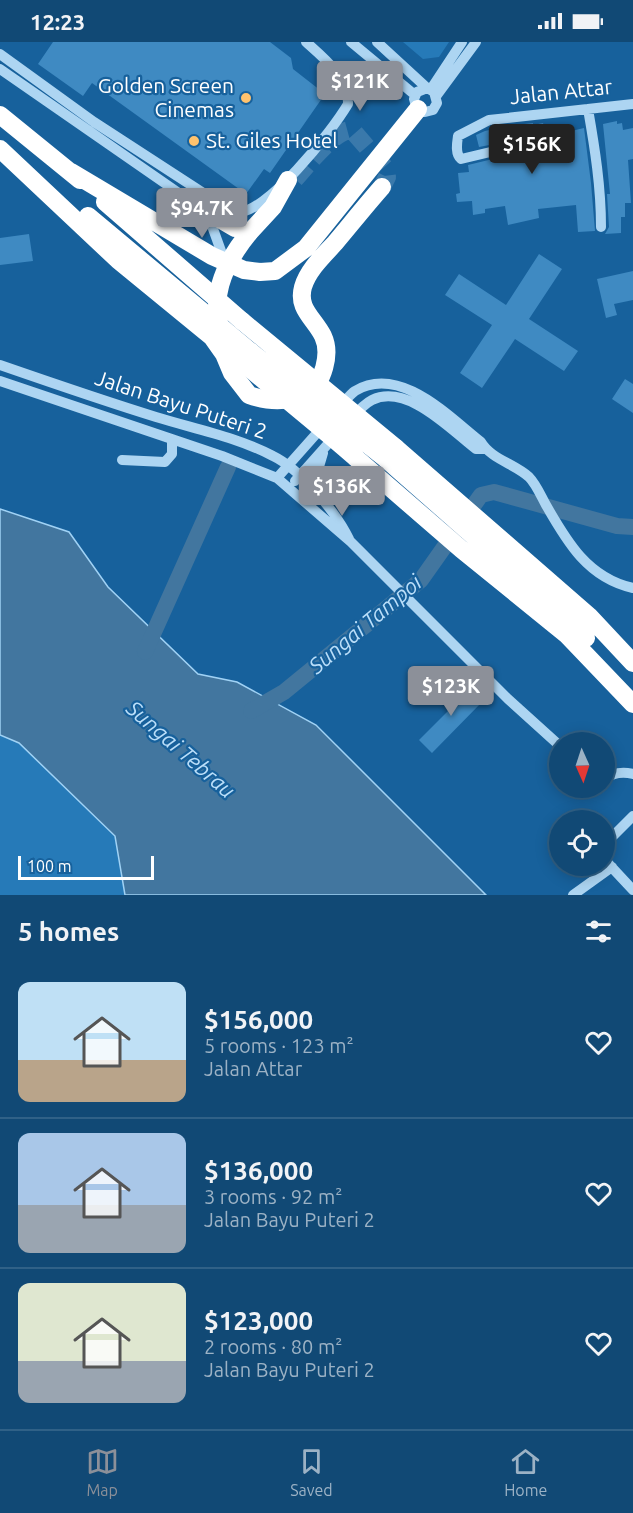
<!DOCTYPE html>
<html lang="en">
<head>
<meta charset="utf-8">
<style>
	body { margin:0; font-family:Ubuntu,sans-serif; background:#1a507a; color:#f1f3f6; height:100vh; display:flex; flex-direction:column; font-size:22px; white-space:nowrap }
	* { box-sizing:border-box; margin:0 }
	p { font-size:20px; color:#9cb2c5 }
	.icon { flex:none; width:33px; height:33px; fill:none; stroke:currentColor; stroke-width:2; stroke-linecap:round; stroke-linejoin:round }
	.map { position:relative; height:853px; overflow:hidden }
	.side { display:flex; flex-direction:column; background:#114975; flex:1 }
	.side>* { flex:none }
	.needle { width:39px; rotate:177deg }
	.tools { position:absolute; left:549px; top:690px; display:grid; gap:12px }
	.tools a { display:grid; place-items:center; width:66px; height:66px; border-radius:50%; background:#114975; box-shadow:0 3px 15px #0003,0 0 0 2px #306187; font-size:30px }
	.scale { position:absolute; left:18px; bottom:15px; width:136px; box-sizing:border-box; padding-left:6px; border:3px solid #fff; border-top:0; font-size:16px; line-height:21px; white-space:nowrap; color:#fff; -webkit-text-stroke:4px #17619c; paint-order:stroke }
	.price { position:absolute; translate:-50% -51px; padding:0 14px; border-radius:6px; background:#8c9099; color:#fff; font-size:20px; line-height:39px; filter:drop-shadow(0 2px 3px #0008) }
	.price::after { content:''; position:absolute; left:50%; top:36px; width:18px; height:14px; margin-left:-9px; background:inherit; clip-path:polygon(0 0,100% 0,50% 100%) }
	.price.on { background:#222; color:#fff }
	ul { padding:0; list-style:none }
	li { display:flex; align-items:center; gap:18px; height:150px; padding:0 18px }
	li+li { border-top:2px solid #306187 }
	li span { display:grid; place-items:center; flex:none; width:168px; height:120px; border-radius:12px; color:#555 }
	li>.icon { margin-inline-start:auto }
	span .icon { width:72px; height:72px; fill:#fffc; stroke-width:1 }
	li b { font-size:26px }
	h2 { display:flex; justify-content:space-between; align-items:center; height:72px; padding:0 18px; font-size:26px }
	.status { display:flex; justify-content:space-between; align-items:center; height:42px; padding:0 30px; background:#114975; direction:ltr }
	.status svg { height:16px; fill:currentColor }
	.tabs { display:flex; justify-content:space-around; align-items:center; height:84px; border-top:2px solid #306187; background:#114975; font-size:16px; color:#9cb2c5 }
	.tabs a { display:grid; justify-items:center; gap:3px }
	.tabs .on { color:#8c9099 }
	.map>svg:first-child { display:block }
	.green { fill:#267ab8 }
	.water { fill:#42769f; stroke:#a0d2f5; stroke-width:1.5 }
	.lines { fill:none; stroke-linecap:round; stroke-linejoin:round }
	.river { stroke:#42769f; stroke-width:16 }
	.building { fill:#3f8ac2 }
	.highway-tunnel { stroke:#3a79ab; stroke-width:18; stroke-dasharray:18 9; stroke-linecap:butt }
	.minor { stroke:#add5f2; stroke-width:10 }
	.highway { stroke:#fff; stroke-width:18 }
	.highway-bridge { stroke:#fff; stroke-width:18 }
	.poi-dot { fill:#ffc36e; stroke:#17619c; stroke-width:2 }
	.labels { text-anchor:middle; stroke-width:4.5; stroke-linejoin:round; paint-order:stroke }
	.poi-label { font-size:21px; fill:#fff; stroke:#17619c; text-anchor:end }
	.street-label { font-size:21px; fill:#fff; stroke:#17619c }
	.water-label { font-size:22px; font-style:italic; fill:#badef9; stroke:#17619c }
</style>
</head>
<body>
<div class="status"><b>12:23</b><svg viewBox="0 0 49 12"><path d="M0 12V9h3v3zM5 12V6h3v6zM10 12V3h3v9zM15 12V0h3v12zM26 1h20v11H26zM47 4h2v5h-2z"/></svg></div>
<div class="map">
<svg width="633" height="853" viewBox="0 0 633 853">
	<rect width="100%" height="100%" fill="#17619c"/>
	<path class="green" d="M403,0H449L439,15L423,17Z
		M0,693L19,700L115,794L125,853H0Z"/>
	<path class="water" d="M0,467L69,490L108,545L198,632L237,640L316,683L486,853H125L115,794L19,701L0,693Z"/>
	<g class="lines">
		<path class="river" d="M145,610L228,425
			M251,669L284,650L421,538L481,453L494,450L617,484L633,485"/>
	</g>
	<path class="building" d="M53,0H270L291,16L293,27L325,52L270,131L264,127L246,152L92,41L83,54L38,22Z
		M617,79V82L622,81L623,88L633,86V117L628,118L631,161H625V175H621V191L605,192L609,185L607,152H610L603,82Z
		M533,81V83L543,81L544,84L551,83L553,95L568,93L567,90L584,86L591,141L595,189L578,190L576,163L538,167L539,176L508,183L505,164L485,167V171L473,173L472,159L457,160L456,152L460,151L458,131L469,130L468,123L505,114L510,109L509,102L505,100L479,105L476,93L485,89L506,84Z
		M29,192L33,219L0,223V196Z
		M539,212L562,227L529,277L578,309L564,329L515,297L482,346L460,331L492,283L445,253L459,232L506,263Z
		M633,229V258L614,262L617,273L606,276L597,237Z
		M625,337L633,342V371L612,357Z
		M453,638L467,649L469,648L482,660L432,711L419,698L459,658L446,645Z"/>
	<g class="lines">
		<path class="highway-tunnel" d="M295,137C307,124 335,87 352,88L386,127L387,135L382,145"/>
		<path class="minor" d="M351,0L415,53
			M377,0L427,46L434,50L437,61L433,68L425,70L416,64L414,57L417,50L427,46
			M0,12L94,80L234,171C266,174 332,89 348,62C349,36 324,16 306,0
			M0,27L199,165L212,184L225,220
			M431,47L462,0
			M437,53L476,0
			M588,67C595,107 601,145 601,185
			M503,107L461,117C455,112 457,101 458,94L489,78L633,62
			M0,323C52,341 104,359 156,375C195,387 237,395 273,414C300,427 336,470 349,497
			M0,339L222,414L277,436L351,500L508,657L560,704
			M339,366C344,361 349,353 355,349C400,322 449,375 481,400C491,417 515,422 529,435C536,442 541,454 546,463C567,500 588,536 633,546
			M352,376C358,369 364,362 372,358C407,341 450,387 476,407H486
			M122,418L165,420L172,412V398
			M277,436L325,382
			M295,439L335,394
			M319,455L318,428L323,411
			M604,737C614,731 622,729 633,732
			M604,803L633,774
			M604,817L633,848
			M573,853L612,825"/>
		<path class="highway" d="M0,73L80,138
			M0,107L118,218L212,295L224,312L232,331L249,353C269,360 288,361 306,351C324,342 331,311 323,294C314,276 297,267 303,245C308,228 323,214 335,201C351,182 366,163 382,145
			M71,130L212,214L244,228L260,230L275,229L306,206L418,67
			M105,160L242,279
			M199,165L235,186
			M88,174L251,310
			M249,191L273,165L288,138
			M396,406L589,574L633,621
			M356,416L461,507L567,593L633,662
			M386,417L577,585L586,596"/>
		<path class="highway-bridge" d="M249,191C225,220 204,263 227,300C240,320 260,335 279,351C305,373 331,394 356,416
			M242,279L396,406
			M251,310L386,417"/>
	</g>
	<g class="poi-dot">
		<circle cx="246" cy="56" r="6"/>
		<circle cx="194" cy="99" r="6"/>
	</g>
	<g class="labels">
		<g class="poi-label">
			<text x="234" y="51">Golden Screen<tspan x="234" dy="24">Cinemas</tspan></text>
			<text x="206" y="106" text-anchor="start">St. Giles Hotel</text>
		</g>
		<g class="street-label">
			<text transform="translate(561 50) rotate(-6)" y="7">Jalan Attar</text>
			<text transform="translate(181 363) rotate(18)" y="7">Jalan Bayu Puteri 2</text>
		</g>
		<g class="water-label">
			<text transform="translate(365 582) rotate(-40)" y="8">Sungai Tampoi</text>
			<text transform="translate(181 707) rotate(41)" y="8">Sungai Tebrau</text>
		</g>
	</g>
</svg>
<div class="tools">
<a><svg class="needle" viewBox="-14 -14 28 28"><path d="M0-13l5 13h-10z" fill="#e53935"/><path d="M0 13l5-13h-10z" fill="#9cb2c5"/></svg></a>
<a><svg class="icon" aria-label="locate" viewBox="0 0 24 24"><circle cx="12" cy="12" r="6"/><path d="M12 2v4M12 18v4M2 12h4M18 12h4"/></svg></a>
</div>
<div class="scale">100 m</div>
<b class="price" style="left:360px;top:70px">$121K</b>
<b class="price on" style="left:532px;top:133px">$156K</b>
<b class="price" style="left:202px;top:197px">$94.7K</b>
<b class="price" style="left:342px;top:475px">$136K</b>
<b class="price" style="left:451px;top:675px">$123K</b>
</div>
<section class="side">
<h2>5 homes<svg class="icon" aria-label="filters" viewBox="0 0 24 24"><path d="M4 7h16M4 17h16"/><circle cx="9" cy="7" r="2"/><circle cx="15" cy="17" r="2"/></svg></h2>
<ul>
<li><span style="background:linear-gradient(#bfe0f5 65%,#b9a48a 0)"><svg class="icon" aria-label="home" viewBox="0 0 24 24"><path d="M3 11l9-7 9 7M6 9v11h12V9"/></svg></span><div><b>$156,000</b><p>5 rooms · 123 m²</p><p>Jalan Attar</p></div><svg class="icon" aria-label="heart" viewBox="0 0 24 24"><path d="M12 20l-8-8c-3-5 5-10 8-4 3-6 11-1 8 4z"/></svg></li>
<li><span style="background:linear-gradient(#a9c7e8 60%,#9aa5b1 0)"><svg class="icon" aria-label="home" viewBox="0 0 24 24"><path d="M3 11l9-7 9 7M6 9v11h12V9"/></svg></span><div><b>$136,000</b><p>3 rooms · 92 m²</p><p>Jalan Bayu Puteri 2</p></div><svg class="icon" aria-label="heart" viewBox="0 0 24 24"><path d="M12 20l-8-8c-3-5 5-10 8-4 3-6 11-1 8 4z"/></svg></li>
<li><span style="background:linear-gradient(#dfe7d0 65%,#9aa5b1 0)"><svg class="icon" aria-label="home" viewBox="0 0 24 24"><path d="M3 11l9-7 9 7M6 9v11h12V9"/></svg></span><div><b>$123,000</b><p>2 rooms · 80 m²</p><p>Jalan Bayu Puteri 2</p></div><svg class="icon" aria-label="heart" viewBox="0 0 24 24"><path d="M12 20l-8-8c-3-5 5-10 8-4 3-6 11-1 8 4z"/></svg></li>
</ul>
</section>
<nav class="tabs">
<a class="on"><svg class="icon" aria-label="map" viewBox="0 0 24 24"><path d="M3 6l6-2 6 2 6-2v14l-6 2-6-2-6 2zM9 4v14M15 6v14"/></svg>Map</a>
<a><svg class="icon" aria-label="saved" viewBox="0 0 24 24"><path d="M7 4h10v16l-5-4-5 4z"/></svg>Saved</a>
<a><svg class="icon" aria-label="home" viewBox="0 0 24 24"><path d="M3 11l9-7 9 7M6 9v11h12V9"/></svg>Home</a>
</nav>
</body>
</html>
